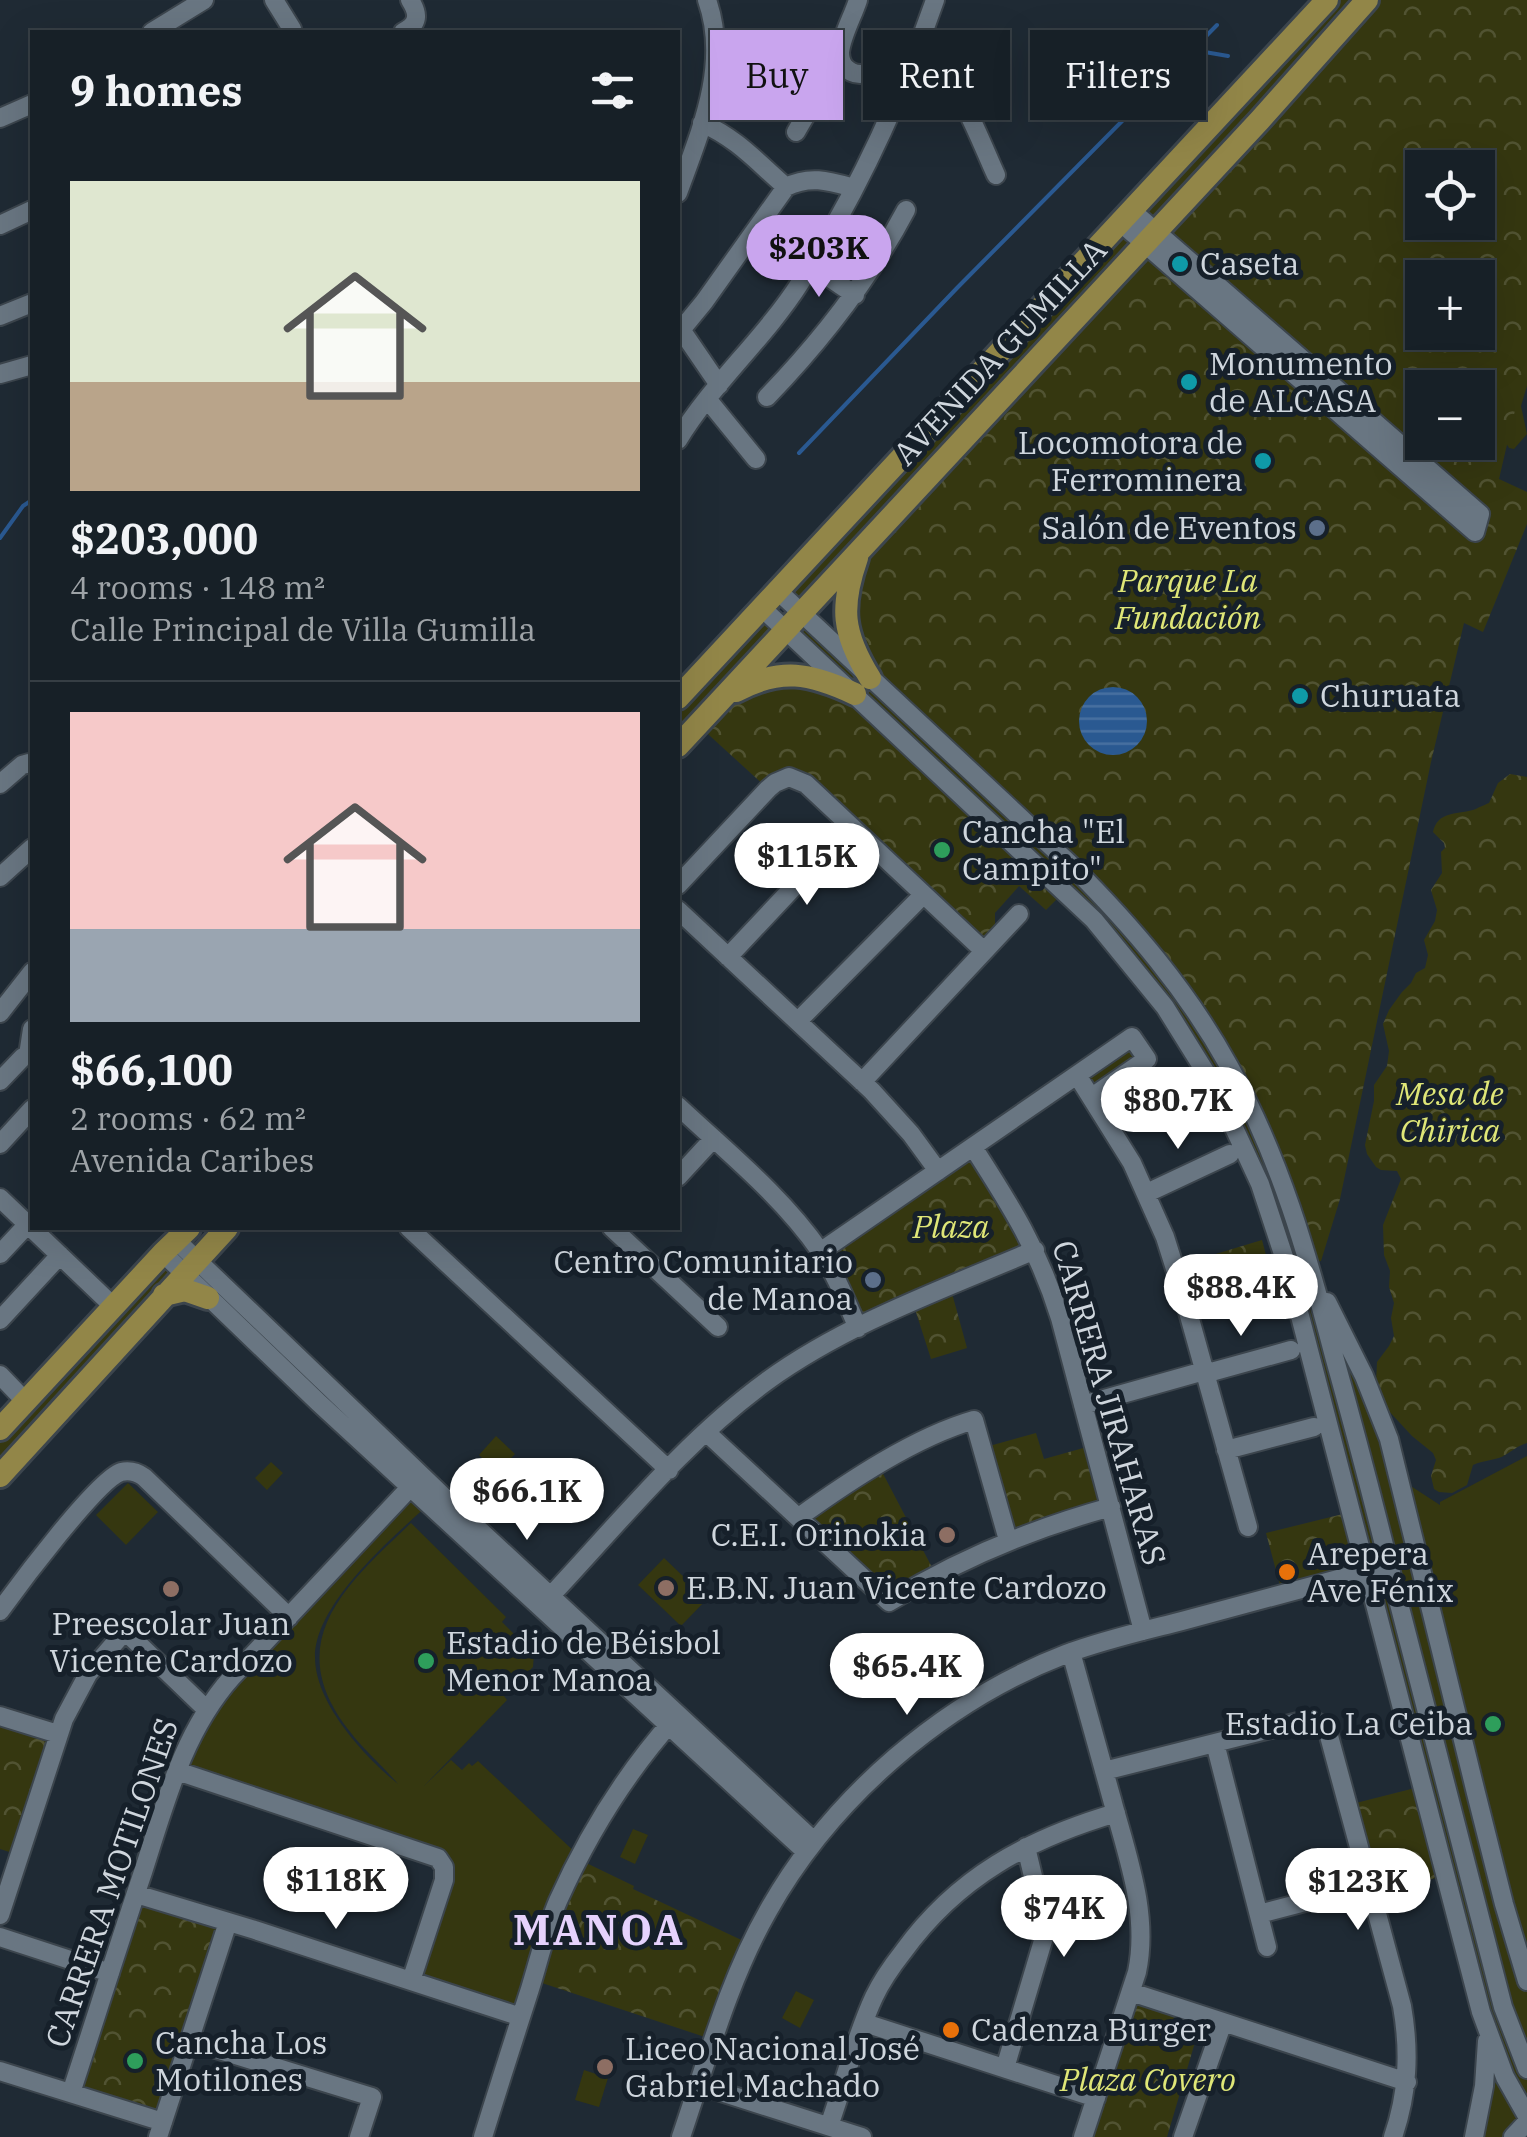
<!DOCTYPE html>
<html lang="en">
<head>
<meta charset="utf-8">
<style>
	body { margin:0; font-family:"IBM Plex Serif",serif; background:#242d33; color:#f1f3f6; height:100vh; display:flex; flex-direction:column; font-size:38px; white-space:nowrap }
	* { box-sizing:border-box; margin:0 }
	p { font-size:32px; color:#9ea3a7 }
	.icon { flex:none; width:55px; height:55px; fill:none; stroke:currentColor; stroke-width:2; stroke-linecap:round; stroke-linejoin:round }
	.map { position:relative; flex:1; overflow:hidden }
	.panel { position:absolute; left:30px; top:30px; width:650px; height:1200px; display:flex; flex-direction:column; background:#172027; border-radius:0px; box-shadow:0 10px 40px #0002,0 0 0 2px #363e44 }
	.panel>* { flex:none }
	.top-card { position:absolute; left:710px; top:30px; width:665px; height:90px; display:flex; gap:20px }
	.buttons { position:absolute; left:1405px; top:150px; display:grid; gap:20px }
	.buttons a { display:grid; place-items:center; width:90px; height:90px; border-radius:0px; background:#172027; box-shadow:0 10px 40px #0002,0 0 0 2px #363e44; font-size:50px }
	.price { position:absolute; translate:-50% -85px; padding:0 22px; border-radius:35px; background:#fff; color:#222; font-size:32px; line-height:65px; filter:drop-shadow(0 2px 5px #0008) }
	.price::after { content:''; position:absolute; left:50%; top:60px; width:30px; height:22px; margin-left:-15px; background:inherit; clip-path:polygon(0 0,100% 0,50% 100%) }
	.price.current { background:#c9a5ee; color:#111 }
	ul { padding:0; list-style:none }
	li { display:grid; align-content:center; gap:20px; height:530px; padding:0 40px }
	li+li { border-top:2px solid #363e44 }
	li span { display:grid; place-items:center; height:310px; border-radius:0px; color:#555 }
	li>.icon { margin-inline-start:auto }
	span .icon { width:180px; height:180px; fill:#fffc; stroke-width:1 }
	li b { font-size:42px }
	h2 { display:flex; justify-content:space-between; align-items:center; height:120px; padding:0 40px; font-size:42px }
	.chip { padding:0 35px; border-radius:0px; background:#172027; box-shadow:0 10px 40px #0002,0 0 0 2px #363e44; font-size:35px; line-height:90px }
	.chip.current { background:#c9a5ee; color:#111 }
	.map>svg:first-child { display:block }
	.grass { fill:#353710 }
	.forest { fill:url(#forest-crowns); fill-rule:evenodd }
	.water { fill:url(#water-rules) }
	.lines { fill:none; stroke-linecap:round; stroke-linejoin:round }
	.stream { stroke:#2a5991; stroke-width:4 }
	.minor-casing { stroke:#3c454d; stroke-width:22 }
	.major-casing { stroke:#3c454d; stroke-width:28 }
	.minor { stroke:#697682; stroke-width:18 }
	.major { stroke:#928648; stroke-width:22 }
	.culture-dot { fill:#0f9aa8; stroke:#16202a; stroke-width:4 }
	.service-dot { fill:#5c6f8a; stroke:#16202a; stroke-width:4 }
	.leisure-dot { fill:#2e9e5b; stroke:#16202a; stroke-width:4 }
	.education-dot { fill:#8d6e63; stroke:#16202a; stroke-width:4 }
	.food-dot { fill:#e8710a; stroke:#16202a; stroke-width:4 }
	.labels { text-anchor:middle; stroke-width:10; stroke-linejoin:round; paint-order:stroke }
	.poi-label { font-size:32px; fill:#cfd6dd; stroke:#16202a; text-anchor:start }
	.street-label { font-size:32px; fill:#cfd6dd; stroke:#16202a }
	.park-label { font-size:32px; font-style:italic; fill:#dfe677; stroke:#16202a }
	.district-label { font-size:42px; font-weight:bold; letter-spacing:2.5px; fill:#e6d2fc; stroke:#16202a }
</style>
</head>
<body>
<div class="map">
<svg width="1527" height="2137" viewBox="0 0 1527 2137">
	<defs>
		<pattern id="forest-crowns" width="20" height="18" patternUnits="userSpaceOnUse" patternTransform="scale(2.5)"><rect width="20" height="18" fill="#353710"/><path d="M2 6a3 3 0 1 1 6 0M12 15a3 3 0 1 1 6 0" fill="none" stroke="#515332"/></pattern>
		<pattern id="water-rules" width="6" height="5" patternUnits="userSpaceOnUse" patternTransform="scale(2.5)"><rect width="6" height="5" fill="#2a5991"/><path d="M0 2.5h6" fill="none" stroke="#4870a0"/></pattern>
	</defs>
	<rect width="100%" height="100%" fill="#1f2a34"/>
	<path class="grass" d="M1329,0H1368L1155,231L1132,210Z
		M1120,224L1143,244L801,611L780,591Z
		M1527,319V386L1521,406L1527,434L1514,449L1509,448L1506,443Z
		M762,610L784,630L678,744V701Z
		M801,613L1114,909L1229,1065L1400,1479L1440,1505V1502L1527,1456V2137H1474L1487,2030L1248,1154L1140,975L786,630Z
		M1132,1037L1147,1059L1092,1097L1077,1075Z
		M163,1257L182,1275L0,1475V1435Z
		M197,1260L342,1401L429,1504C392,1538 315,1603 315,1657C315,1704 365,1757 398,1784C384,1767 365,1751 351,1733C278,1643 346,1585 411,1523L506,1617L502,1622L534,1654L533,1667L504,1696L507,1700L423,1787L451,1760L462,1770L469,1763L472,1766L478,1761L579,1856L521,2017L411,1981L444,1867L177,1771L193,1732L410,1487L184,1275Z
		M496,1436L515,1454L497,1473L479,1455Z
		M271,1462L283,1473L267,1490L255,1478Z
		M128,1483L158,1512L126,1545L96,1515Z
		M664,1558L707,1599L681,1626L638,1585Z
		M633,1829L648,1835L635,1864L620,1857Z
		M796,1991L814,2000L800,2028L782,2018Z
		M584,2070L608,2078L599,2107L575,2100Z"/>
	<path class="forest" d="M1370,0H1527V359L1499,479L1527,492V524L1483,632L1464,623L1431,762L1340,1199L1321,1261L1309,1263L1283,1180L1172,978L859,661L853,571ZM1422,168H1478V222H1422ZM1422,278H1478V332H1422ZM1422,388H1478V442H1422Z
		M760,681L837,687L1064,892L1046,910L1019,886L995,913V925L1002,932L984,950L806,783L767,788L698,725Z
		M1510,774L1527,777V1443C1517,1446 1514,1450 1505,1455C1498,1460 1484,1460 1473,1465L1467,1485L1452,1493L1439,1492L1434,1489L1431,1476L1436,1460L1433,1453L1412,1436L1387,1409L1376,1384L1377,1362L1389,1346L1394,1336L1391,1318L1394,1303L1389,1287L1390,1271L1384,1255L1383,1225L1401,1179L1397,1171L1381,1170L1376,1167L1367,1154L1365,1145L1374,1101V1085L1387,1066L1389,1051L1383,1024L1389,1010L1402,992L1411,983L1416,973L1425,968L1428,955L1424,940L1435,921L1437,910L1431,890L1442,873L1441,852L1445,848L1444,843L1433,832C1438,811 1455,815 1473,810C1476,809 1486,804 1489,803L1498,783Z
		M1147,1059L1170,1097L1114,1130L1092,1097Z
		M973,1147L1035,1250L950,1286L967,1348L931,1359L913,1303L858,1328L820,1252Z
		M1262,1240L1270,1270L1184,1293L1176,1266Z
		M1036,1433L1044,1459L1094,1445L1111,1507L1008,1540L982,1448Z
		M879,1466L936,1575L889,1602L799,1517Z
		M1351,1512L1366,1571L1282,1593L1266,1533Z
		M0,1716L58,1734L19,1855L0,1849Z
		M1423,1786L1446,1875L1373,1896L1348,1805Z
		M578,1859L634,1886L633,1889L752,1945L714,2040L533,1980Z
		M136,1894L228,1922L163,2122L71,2093Z
		M1134,2002L1201,2022L1167,2137H1094Z"/>
	<path class="water" d="M1079 721a34 34 0 1 1 68 0a34 34 0 1 1-68 0Z"/>
	<g class="lines">
		<path class="stream" d="M1193,50L1228,56
			M799,453L957,288L1217,25
			M0,538L23,506L32,500"/>
		<g class="minor-casing">
			<path id="minor" d="M274,0L292,29
				M858,0C853,16 842,35 840,52C840,57 841,62 844,66C864,90 893,52 916,56C922,57 933,63 937,66C960,85 983,147 996,175
				M152,32L204,0
				M403,32C419,24 419,14 410,0
				M0,118L32,104
				M702,123C738,139 757,162 786,187
				M796,132L825,82L842,63
				M678,193C700,132 730,65 707,0
				M1120,222L1475,532L1480,514L1131,210
				M0,225L32,210
				M811,265L855,295
				M0,316L32,303
				M678,325L719,385
				M681,330L704,302L786,187C810,175 829,181 854,188
				M0,374L32,365
				M767,397C822,340 869,280 906,210
				M708,400L756,459
				M678,440C712,384 765,338 800,283C856,195 901,98 935,0
				M778,591L1071,865C1132,926 1187,990 1229,1066C1280,1157 1308,1256 1334,1356C1353,1424 1371,1492 1388,1561C1425,1709 1464,1858 1503,2007L1527,2069
				M762,608L1094,920L1165,1007L1216,1089L1260,1184L1287,1266L1481,2012L1505,2077L1527,2116
				M0,784L22,765L29,763L32,765
				M0,877L32,848
				M678,885L768,789L775,783L789,777L806,784L984,951
				M678,910L872,1091L911,1134L938,1171
				M728,957L850,827
				M0,1013L32,972
				M798,1021L923,895
				M28,1055L32,1029
				M1077,1075L1132,1163L1165,1237L1183,1294L1248,1527
				M0,1081L23,1057L32,1054
				M862,1082L1019,914
				M678,1106C727,1152 781,1195 820,1251C836,1275 846,1301 858,1328
				M0,1144L32,1109
				M973,1147C1011,1206 1039,1250 1060,1318L1143,1631
				M678,1177L713,1139
				M1147,1193L1230,1154
				M0,1198L113,1306
				M409,1228L669,1470
				M612,1228L718,1327
				M177,1241L445,1498L814,1841
				M820,1252L1132,1037L1147,1059L1092,1097
				M163,1253L319,1403L806,1852
				M0,1254L28,1224
				M1183,1294L1271,1271
				M1327,1302L1364,1376L1389,1439L1476,1793L1504,1904L1527,1981
				M0,1320L60,1255
				M1204,1374L1291,1350
				M0,1375L25,1401
				M1083,1405L1204,1371
				M706,1432L889,1602C959,1559 1031,1529 1111,1507
				M1226,1450L1314,1427
				M799,1517C849,1481 915,1437 974,1420L1008,1540
				M544,1603C615,1528 682,1443 767,1381C847,1323 944,1289 1035,1250
				M0,1611C18,1586 97,1480 121,1472C130,1470 137,1472 144,1477L289,1617
				M1071,1652C1085,1703 1099,1753 1113,1803C1128,1858 1149,1915 1137,1972L1083,2137
				M0,1716L58,1734
				M1215,1743L1267,1947
				M177,1771L438,1858L444,1867V1880L411,1981
				M1104,1771L1306,1720C1318,1721 1324,1725 1329,1736L1402,2006C1410,2052 1408,2093 1393,2137
				M136,1894L255,1930L521,2017
				M1259,1914L1370,1885
				M0,1915L64,1719L88,1674L125,1631L206,1709
				M0,1937L110,1973
				M1131,1992L1407,2082
				M865,2023L1096,2098
				M190,2041L372,2097L359,2137
				M1005,2068L1045,1934L1042,1914L1026,1847
				M0,2071L163,2122
				M699,2085L862,2137
				M71,2093C95,2020 118,1946 143,1872C165,1804 183,1732 232,1677L417,1480
				M829,2126C844,2084 855,2038 874,1997C882,1980 892,1966 903,1952C957,1877 1028,1839 1116,1813
				M158,2137L228,1922
				M483,2137C498,2088 514,2039 530,1989C539,1960 546,1929 558,1901C588,1834 625,1774 674,1719
				M681,2137C707,2061 728,1981 768,1911C832,1797 944,1701 1066,1654C1103,1640 1143,1631 1182,1621C1248,1603 1314,1586 1379,1568
				M1183,2137L1223,2022
				M1474,2137L1484,2086L1487,2041
				M1513,2137L1527,2122"/>
		</g>
		<g class="major-casing">
			<path id="major" d="M857,558C840,607 842,633 870,678
				M736,691C781,667 810,673 855,694
				M678,698L1327,0
				M678,746L1260,120L1367,0
				M164,1295L185,1290L208,1298
				M0,1429L163,1253L189,1228
				M0,1476L227,1228"/>
		</g>
		<use href="#minor" class="minor"/>
		<use href="#major" class="major"/>
	</g>
	<g class="culture-dot">
		<circle cx="1180" cy="264" r="10"/>
		<circle cx="1189" cy="382" r="10"/>
		<circle cx="1263" cy="461" r="10"/>
		<circle cx="1300" cy="696" r="10"/>
	</g>
	<g class="service-dot">
		<circle cx="1317" cy="528" r="10"/>
		<circle cx="873" cy="1280" r="10"/>
	</g>
	<g class="leisure-dot">
		<circle cx="942" cy="850" r="10"/>
		<circle cx="426" cy="1661" r="10"/>
		<circle cx="1493" cy="1724" r="10"/>
		<circle cx="135" cy="2061" r="10"/>
	</g>
	<g class="education-dot">
		<circle cx="947" cy="1535" r="10"/>
		<circle cx="666" cy="1588" r="10"/>
		<circle cx="171" cy="1589" r="10"/>
		<circle cx="605" cy="2067" r="10"/>
	</g>
	<g class="food-dot">
		<circle cx="1287" cy="1572" r="10"/>
		<circle cx="951" cy="2030" r="10"/>
	</g>
	<g class="labels">
		<g class="poi-label">
			<text x="1200" y="275">Caseta</text>
			<text x="1209" y="375">Monumento<tspan x="1209" dy="37">de ALCASA</tspan></text>
			<text x="1243" y="454" text-anchor="end">Locomotora de<tspan x="1243" dy="37">Ferrominera</tspan></text>
			<text x="1297" y="539" text-anchor="end">Salón de Eventos</text>
			<text x="1320" y="707">Churuata</text>
			<text x="962" y="843">Cancha "El<tspan x="962" dy="37">Campito"</tspan></text>
			<text x="853" y="1273" text-anchor="end">Centro Comunitario<tspan x="853" dy="37">de Manoa</tspan></text>
			<text x="927" y="1546" text-anchor="end">C.E.I. Orinokia</text>
			<text x="1307" y="1565">Arepera<tspan x="1307" dy="37">Ave Fénix</tspan></text>
			<text x="686" y="1599">E.B.N. Juan Vicente Cardozo</text>
			<text x="171" y="1635" text-anchor="middle">Preescolar Juan<tspan x="171" dy="37">Vicente Cardozo</tspan></text>
			<text x="446" y="1654">Estadio de Béisbol<tspan x="446" dy="37">Menor Manoa</tspan></text>
			<text x="1473" y="1735" text-anchor="end">Estadio La Ceiba</text>
			<text x="971" y="2041">Cadenza Burger</text>
			<text x="155" y="2054">Cancha Los<tspan x="155" dy="37">Motilones</tspan></text>
			<text x="625" y="2060">Liceo Nacional José<tspan x="625" dy="37">Gabriel Machado</tspan></text>
		</g>
		<g class="street-label">
			<text transform="translate(1000 352) rotate(-47)" y="11">AVENIDA GUMILLA</text>
			<text transform="translate(1109 1403) rotate(74)" y="11">CARRERA JIRAHARAS</text>
			<text transform="translate(112 1883) rotate(-71)" y="11">CARRERA MOTILONES</text>
		</g>
		<g class="park-label">
			<text x="1188" y="592">Parque La<tspan x="1188" dy="37">Fundación</tspan></text>
			<text x="1450" y="1105">Mesa de<tspan x="1450" dy="37">Chirica</tspan></text>
			<text x="951" y="1238">Plaza</text>
			<text x="1148" y="2091">Plaza Covero</text>
		</g>
		<g class="district-label">
			<text x="599" y="1945">MANOA</text>
		</g>
	</g>
</svg>
<div class="buttons">
<a><svg class="icon" aria-label="locate" viewBox="0 0 24 24"><circle cx="12" cy="12" r="6"/><path d="M12 2v4M12 18v4M2 12h4M18 12h4"/></svg></a>
<a>+</a>
<a>−</a>
</div>
<b class="price current" style="left:819px;top:300px">$203K</b>
<b class="price" style="left:807px;top:908px">$115K</b>
<b class="price" style="left:1178px;top:1152px">$80.7K</b>
<b class="price" style="left:1241px;top:1339px">$88.4K</b>
<b class="price" style="left:527px;top:1543px">$66.1K</b>
<b class="price" style="left:907px;top:1718px">$65.4K</b>
<b class="price" style="left:336px;top:1932px">$118K</b>
<b class="price" style="left:1358px;top:1933px">$123K</b>
<b class="price" style="left:1064px;top:1960px">$74K</b>
<div class="top-card">
<a class="chip current">Buy</a>
<a class="chip">Rent</a>
<a class="chip">Filters</a>
</div>
<section class="panel">
<h2>9 homes<svg class="icon" aria-label="filters" viewBox="0 0 24 24"><path d="M4 7h16M4 17h16"/><circle cx="9" cy="7" r="2"/><circle cx="15" cy="17" r="2"/></svg></h2>
<ul>
<li><span style="background:linear-gradient(#dfe7d0 65%,#b9a48a 0)"><svg class="icon" aria-label="home" viewBox="0 0 24 24"><path d="M3 11l9-7 9 7M6 9v11h12V9"/></svg></span><div><b>$203,000</b><p>4 rooms · 148 m²</p><p>Calle Principal de Villa Gumilla</p></div></li>
<li><span style="background:linear-gradient(#f6c9c9 70%,#9aa5b1 0)"><svg class="icon" aria-label="home" viewBox="0 0 24 24"><path d="M3 11l9-7 9 7M6 9v11h12V9"/></svg></span><div><b>$66,100</b><p>2 rooms · 62 m²</p><p>Avenida Caribes</p></div></li>
</ul>
</section>
</div>
</body>
</html>
